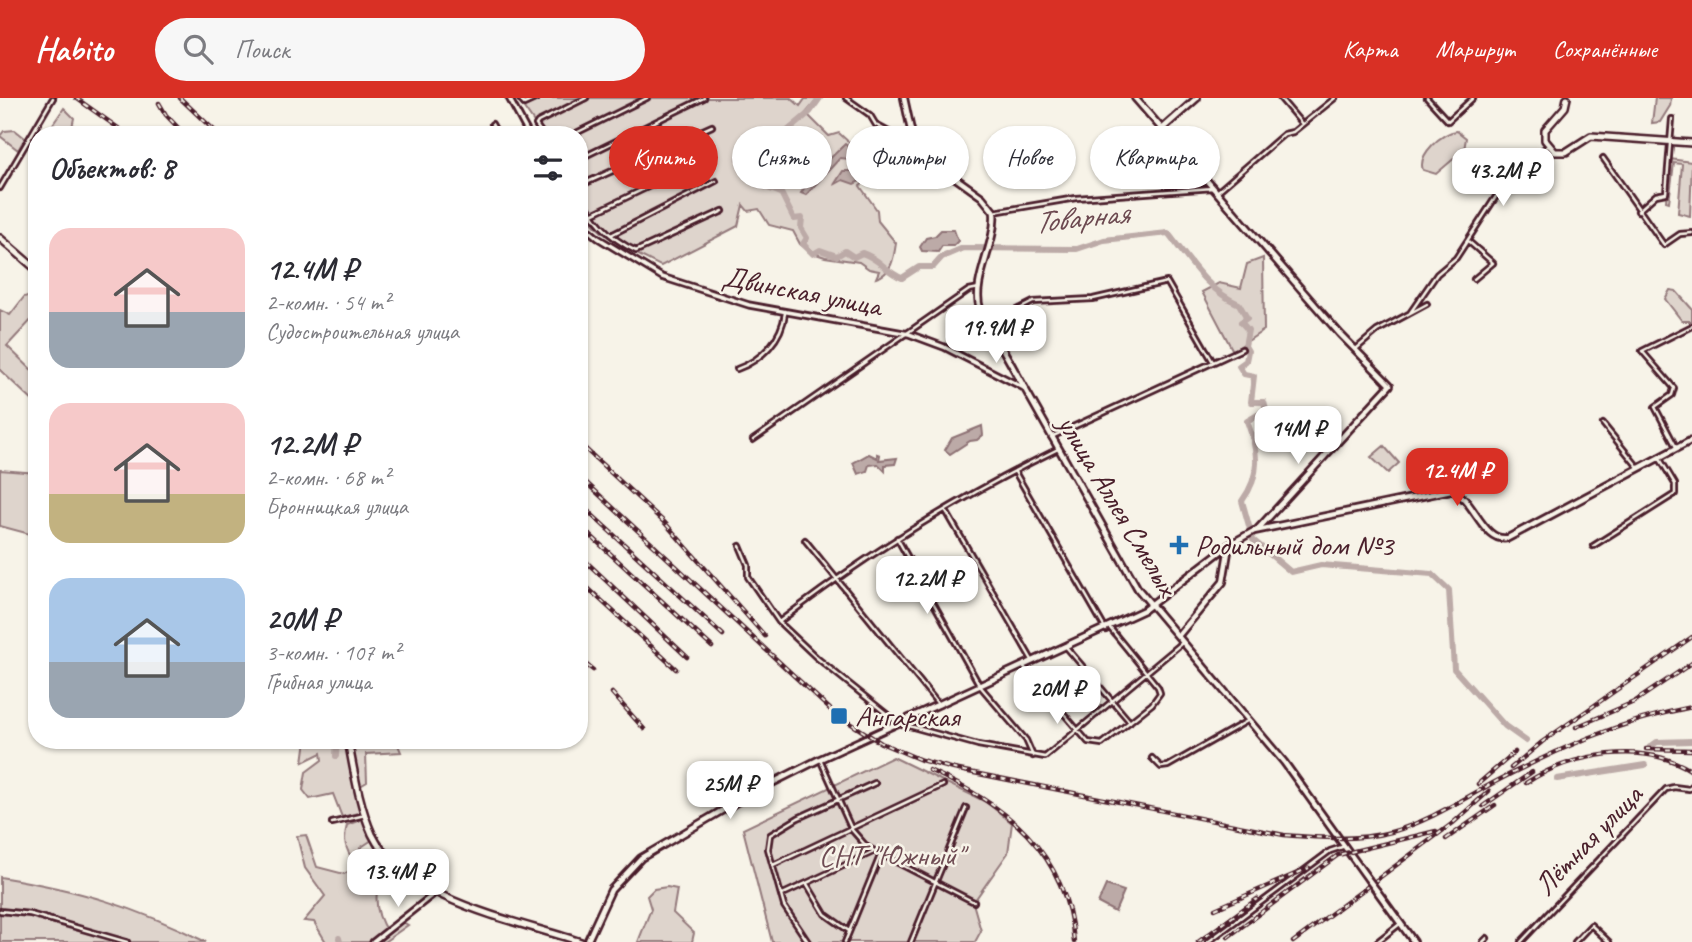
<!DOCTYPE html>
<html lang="ru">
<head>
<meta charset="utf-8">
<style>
	body { margin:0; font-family:Caveat,sans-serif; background:#f7f7f7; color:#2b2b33; height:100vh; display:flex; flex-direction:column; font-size:26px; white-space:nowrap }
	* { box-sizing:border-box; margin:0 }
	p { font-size:23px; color:#7c7c81 }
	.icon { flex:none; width:38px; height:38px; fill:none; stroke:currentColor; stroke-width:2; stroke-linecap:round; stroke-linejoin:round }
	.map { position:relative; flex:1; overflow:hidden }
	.sheet { position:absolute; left:28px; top:28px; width:560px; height:623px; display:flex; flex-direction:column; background:#fff; border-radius:28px; box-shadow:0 2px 5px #0004 }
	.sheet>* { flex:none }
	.hud { position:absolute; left:609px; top:28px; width:665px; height:63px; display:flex; gap:14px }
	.price { position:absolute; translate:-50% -60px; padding:0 16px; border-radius:14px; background:#fff; color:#222; font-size:23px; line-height:46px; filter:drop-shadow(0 2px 4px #0008) }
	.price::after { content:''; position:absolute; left:50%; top:42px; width:21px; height:16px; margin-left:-10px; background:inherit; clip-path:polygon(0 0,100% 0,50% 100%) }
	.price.on { background:#d93025; color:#fff }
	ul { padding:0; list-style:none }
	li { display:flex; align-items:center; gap:21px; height:175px; padding:0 21px }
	li span { display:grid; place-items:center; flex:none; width:196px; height:140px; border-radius:21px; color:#555 }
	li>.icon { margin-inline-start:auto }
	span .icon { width:84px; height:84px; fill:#fffc; stroke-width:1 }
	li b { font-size:30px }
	h2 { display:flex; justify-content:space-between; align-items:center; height:84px; padding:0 21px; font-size:30px }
	.tag { padding:0 24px; border-radius:32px; background:#fff; box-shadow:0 2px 5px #0004; font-size:24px; line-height:63px }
	.tag.on { background:#d93025; color:#fff }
	header { display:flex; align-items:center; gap:42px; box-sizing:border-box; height:98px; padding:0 35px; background:#d93025; color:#fff }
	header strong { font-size:33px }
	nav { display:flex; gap:38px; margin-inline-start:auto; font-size:24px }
	.search { width:490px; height:63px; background:#f7f7f7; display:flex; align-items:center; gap:18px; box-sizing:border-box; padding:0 24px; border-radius:38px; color:#7c7c81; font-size:26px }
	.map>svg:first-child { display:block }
	.green { fill:#ded4cc; stroke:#947a7c; stroke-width:2 }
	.water { fill:#bcaaa7; stroke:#8e7275; stroke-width:2 }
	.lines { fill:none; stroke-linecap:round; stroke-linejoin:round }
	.river { stroke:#bcaaa7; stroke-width:6 }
	.minor-casing { stroke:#4a1f2b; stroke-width:8 }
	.tertiary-casing { stroke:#4a1f2b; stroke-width:9 }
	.secondary-casing { stroke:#4a1f2b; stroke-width:10 }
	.primary-casing { stroke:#4a1f2b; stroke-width:10 }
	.minor { stroke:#f7f3e8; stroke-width:2.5 }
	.tertiary { stroke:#f7f3e8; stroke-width:3.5 }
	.secondary { stroke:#f7f3e8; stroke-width:4.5 }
	.primary { stroke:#f7f3e8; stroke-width:5 }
	.rail-casing { stroke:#4a1f2b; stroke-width:4.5 }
	.rail { stroke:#f7f3e8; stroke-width:2; stroke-dasharray:5; stroke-linecap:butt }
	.secondary-bridge-casing { stroke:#4a1f2b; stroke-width:10; stroke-linecap:butt }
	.secondary-bridge { stroke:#f7f3e8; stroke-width:4.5 }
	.poi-dot { fill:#1f6fb2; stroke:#f7f3e8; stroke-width:2.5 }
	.labels { text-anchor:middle; stroke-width:5; stroke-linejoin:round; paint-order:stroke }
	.street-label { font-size:30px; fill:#4a1f2b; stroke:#f7f3e8 }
	.poi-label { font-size:30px; fill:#4a1f2b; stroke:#f7f3e8; text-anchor:start }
	.park-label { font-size:30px; fill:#6f4c53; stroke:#f7f3e8 }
	.water-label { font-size:32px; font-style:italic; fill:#6c4950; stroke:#f7f3e8 }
</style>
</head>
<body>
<header>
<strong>Habito</strong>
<div class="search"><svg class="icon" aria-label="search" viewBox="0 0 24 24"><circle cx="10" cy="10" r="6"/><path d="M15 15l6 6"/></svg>Поиск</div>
<nav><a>Карта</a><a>Маршрут</a><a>Сохранённые</a></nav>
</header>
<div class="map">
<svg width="1692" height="844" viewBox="0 0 1692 844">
	<rect width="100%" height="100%" fill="#f7f3e8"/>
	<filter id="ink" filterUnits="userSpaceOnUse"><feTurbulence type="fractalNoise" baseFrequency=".0143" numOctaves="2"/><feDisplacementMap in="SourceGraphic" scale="14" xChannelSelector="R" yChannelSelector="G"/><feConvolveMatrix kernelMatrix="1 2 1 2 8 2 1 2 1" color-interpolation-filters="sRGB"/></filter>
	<g filter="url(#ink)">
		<path class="green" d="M517,0H791L800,8L805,1H818L806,15L829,38L839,35L865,59L880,40L887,36L909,52L860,88L877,112L878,123L896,145C894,159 892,176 876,180L879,173L869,171L859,164L825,159L810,154L800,146L793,133L769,127L759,111L748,113L743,107L738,128L661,168C632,154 584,133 579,98C577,78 579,57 579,37H543Z
			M1655,0H1671L1670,8L1660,24L1652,25Z
			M64,10L74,20L71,34L82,31L90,37H47L48,33L56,35L58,30L53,26Z
			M15,32L25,40L18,52L0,38L4,33Z
			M1457,33L1466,40L1464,52L1436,76L1423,72C1417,57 1442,34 1457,33Z
			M1670,61L1692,64L1690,118L1678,115L1682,66L1674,65L1669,104L1666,103Z
			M1263,160L1264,232L1233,253L1202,194L1219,185L1241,190L1247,166Z
			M37,184V221L34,219L7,248L37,277V307L0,272V212L10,217L24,199L34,196Z
			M1670,192L1676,193L1692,211V223H1682L1665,201Z
			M1384,348L1399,365L1388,375L1371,359Z
			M0,372L37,375V438L0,428Z
			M306,642H396L401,654L366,656L367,684L357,690L362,714L342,719L333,696L310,701L303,692L306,674L322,662L321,655L303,664Z
			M893,659L986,704L1012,725L1008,755L973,805L981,833L975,844H772L743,731Z
			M363,721L372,742L360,750L359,757L364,760L378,757L392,769C370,785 374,815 388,835L403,824L408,827L384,844H326L314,824L304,823L325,798L305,770L297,738L306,737L317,769L344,776L351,772L354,763C345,751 343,742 347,727Z
			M0,779C79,792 134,808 206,844H0Z
			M667,789L677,791L673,815L694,835L692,844H638L651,811L647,798L654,791Z"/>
		<path class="water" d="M889,42L898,49V53L883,60L868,79L854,86L843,82L834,87L843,73H864Z
			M845,46L859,57V62L840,60L806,97L801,95L813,77Z
			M941,132H954L958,143L953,148H942L938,154L922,153L920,149L926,140L935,138Z
			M982,328L983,337L977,342L970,343L950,356L945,352L952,340Z
			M869,356L877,360V356L880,357L879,362L897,360L895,366L885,367V373L878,366L869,367L867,373L858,376L853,365Z
			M1106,787L1124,793L1115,814L1098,805Z"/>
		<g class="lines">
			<path class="river" d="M820,0L810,14L773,45L751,49L738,61L752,74L757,86L781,95L794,121L802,120L801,130L807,140L803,146L813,156L820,152L837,158L845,153L854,159L862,155C879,160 886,174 902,180L919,169H933L942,159L963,150L1077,151L1104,142L1168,135C1190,163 1207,192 1239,206L1247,220L1241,224L1248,232L1245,248L1248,253L1246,263L1239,268L1244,276L1254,278L1251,304H1264L1266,312L1247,323C1258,352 1262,376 1242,403L1253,442L1291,474L1321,467L1432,476L1449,492L1454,571L1505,628L1526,643
				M1650,649L1657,644L1692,643
				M336,658L337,642
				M1557,681L1645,667
				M339,840L340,844"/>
			<g class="minor-casing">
				<path id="minor" d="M519,0L524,6L537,0
					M846,0L870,17L876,27L911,46
					M1280,0L1302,26
					M1427,0L1448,23L1473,0
					M492,26L498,37
					M543,37L536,27L538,24L586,0
					M572,37L647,0
					M1603,60L1664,147L1680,136L1692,135
					M579,61L704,0
					M579,88L712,28
					M0,90L53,0
					M579,94C592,120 608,140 636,153L723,113
					M1217,94L1284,36L1293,34L1335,0
					M1638,113L1656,97L1666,95L1672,21
					M994,114L1076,100L1213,90
					M590,117L710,59
					M611,137L716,83
					M1468,143L1493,165L1474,181
					M1410,215L1437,176L1456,160L1499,94L1524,66L1548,48
					M990,226L1033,204L1093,201L1167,184L1213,264
					M1356,251L1377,233L1427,206
					M737,271C762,262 782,241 785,215
					M1603,326L1638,369
					M1051,339L1242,251
					M753,342L969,192L979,190
					M1676,349L1655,309L1672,297L1674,290L1642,253L1692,228
					M1015,374L1106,532
					M946,413L1032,562
					M897,440L980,588L1026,642L1033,658
					M805,442L939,607
					M740,448L748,467V479L779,524L817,560L898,625L978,647L1045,659L1182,545
					M1593,448L1675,396V386L1660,361
					M779,524C865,457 960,399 1058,351
					M1067,550L1130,624
					M1024,569L1088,644L1102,646L1152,606L1160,595L1158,589L1110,530
					M1152,660L1161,669L1168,668L1249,622
					M820,661L852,732L867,749L974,804
					M332,725L365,717
					M773,767L943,687
					M807,786L825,816L849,833
					M781,797L873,754
					M0,813L30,816L127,844
					M808,844L784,808L768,751L770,737L798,720L875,685
					M845,844L880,758
					M911,844L966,710
					M1208,844L1330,753L1345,748
					M1377,844L1401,825
					M1483,844L1487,840
					M1521,844L1666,691L1674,689L1689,691L1692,688
					M1575,844L1591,827L1609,844"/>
			</g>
			<g class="tertiary-casing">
				<path id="tertiary" d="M509,0L529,37
					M579,124L598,140L662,179L749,207L909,236L944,249L1024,290
					M373,844L435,795"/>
			</g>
			<g class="secondary-casing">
				<path id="secondary" d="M904,0L915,51L982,99L994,114C997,145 971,183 980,211L1138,491L1284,664L1368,781
					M1135,0L1340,236L1390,287L1257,432
					M1162,31L1197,0
					M1178,538L1223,484L1229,448
					M1377,793L1414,844
					M587,844L611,792L641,760L752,695L820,661L1144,512L1229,447L1254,433L1451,392C1474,399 1482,445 1508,440L1692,342"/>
			</g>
			<g class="primary-casing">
				<path id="primary" d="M1567,0L1565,9L1545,32V42L1555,54H1566L1591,38L1692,45
					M0,140L37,172
					M348,642C354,673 359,707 372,736C404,803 515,822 581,844"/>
			</g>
			<use href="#minor" class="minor"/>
			<use href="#tertiary" class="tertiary"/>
			<use href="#secondary" class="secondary"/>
			<use href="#primary" class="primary"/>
			<g class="rail-casing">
				<path id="rail" d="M76,0L128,37
					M180,0L219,37
					M159,5L166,17L185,37
					M579,345L665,425L765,538
					M579,378L833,614L881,645L921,662L954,671L1284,737C1319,740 1357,743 1391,734C1427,724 1460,703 1493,685C1558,651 1619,623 1692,609
					M579,405L723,537
					M579,427L712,549
					M579,457L687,559
					M579,482L676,571
					M579,561L593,572
					M612,595L644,631
					M1576,629L1634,604L1692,565
					M1646,651L1692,652
					M1511,670L1542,644L1692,539
					M929,672C1005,706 1067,754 1074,844
					M1526,685C1572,655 1644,642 1692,673
					M1478,686L1515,654
					M1483,708L1532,674
					M1446,741L1495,707
					M1215,811L1309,770
					M1228,839L1338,757L1436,733
					M1198,844L1257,801
					M1293,844L1453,725L1489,693"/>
			</g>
			<use href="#rail" class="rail"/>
			<g class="secondary-bridge-casing">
				<path id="secondary-bridge" d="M1368,781L1377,793"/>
			</g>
			<use href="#secondary-bridge" class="secondary-bridge"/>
		</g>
	</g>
	<g class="poi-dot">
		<path d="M1175.5 436.5h7v7h7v7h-7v7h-7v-7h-7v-7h7z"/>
		<rect x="830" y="609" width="18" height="18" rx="3.5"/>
	</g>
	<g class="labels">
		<g class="street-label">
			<text transform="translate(802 193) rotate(11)" y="10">Двинская улица</text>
			<text transform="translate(1118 407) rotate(59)" y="10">улица Аллея Смелых</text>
			<text transform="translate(1588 742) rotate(-46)" y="10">Лётная улица</text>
		</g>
		<g class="poi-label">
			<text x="1195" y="457">Родильный дом №3</text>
			<text x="855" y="628">Ангарская</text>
		</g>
		<g class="park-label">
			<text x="891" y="767">СНТ "Южный"</text>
		</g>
		<g class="water-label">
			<text transform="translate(1081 119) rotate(-6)" y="11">Товарная</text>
		</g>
	</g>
</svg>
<b class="price" style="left:1503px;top:110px">43.2M ₽</b>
<b class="price" style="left:996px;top:267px">19.9M ₽</b>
<b class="price" style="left:1298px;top:368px">14M ₽</b>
<b class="price on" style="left:1457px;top:410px">12.4M ₽</b>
<b class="price" style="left:927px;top:518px">12.2M ₽</b>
<b class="price" style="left:1057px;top:628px">20M ₽</b>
<b class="price" style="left:730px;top:723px">25M ₽</b>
<b class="price" style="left:398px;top:811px">13.4M ₽</b>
<div class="hud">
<a class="tag on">Купить</a>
<a class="tag">Снять</a>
<a class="tag">Фильтры</a>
<a class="tag">Новое</a>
<a class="tag">Квартира</a>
</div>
<section class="sheet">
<h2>Объектов: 8<svg class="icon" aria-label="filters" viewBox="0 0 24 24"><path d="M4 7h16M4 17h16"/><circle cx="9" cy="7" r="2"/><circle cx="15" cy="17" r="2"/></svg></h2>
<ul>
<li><span style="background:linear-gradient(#f6c9c9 60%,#9aa5b1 0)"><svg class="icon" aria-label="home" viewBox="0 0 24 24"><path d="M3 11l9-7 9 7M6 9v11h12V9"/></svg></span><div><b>12.4M ₽</b><p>2-комн. · 54 m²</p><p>Судостроительная улица</p></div></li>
<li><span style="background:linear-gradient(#f6c9c9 65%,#c2b280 0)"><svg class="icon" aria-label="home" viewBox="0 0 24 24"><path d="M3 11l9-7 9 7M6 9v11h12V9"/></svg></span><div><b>12.2M ₽</b><p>2-комн. · 68 m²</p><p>Бронницкая улица</p></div></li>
<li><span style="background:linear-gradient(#a9c7e8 60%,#9aa5b1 0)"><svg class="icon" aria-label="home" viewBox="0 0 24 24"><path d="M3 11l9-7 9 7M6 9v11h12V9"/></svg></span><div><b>20M ₽</b><p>3-комн. · 107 m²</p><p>Грибная улица</p></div></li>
</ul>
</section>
</div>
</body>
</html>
